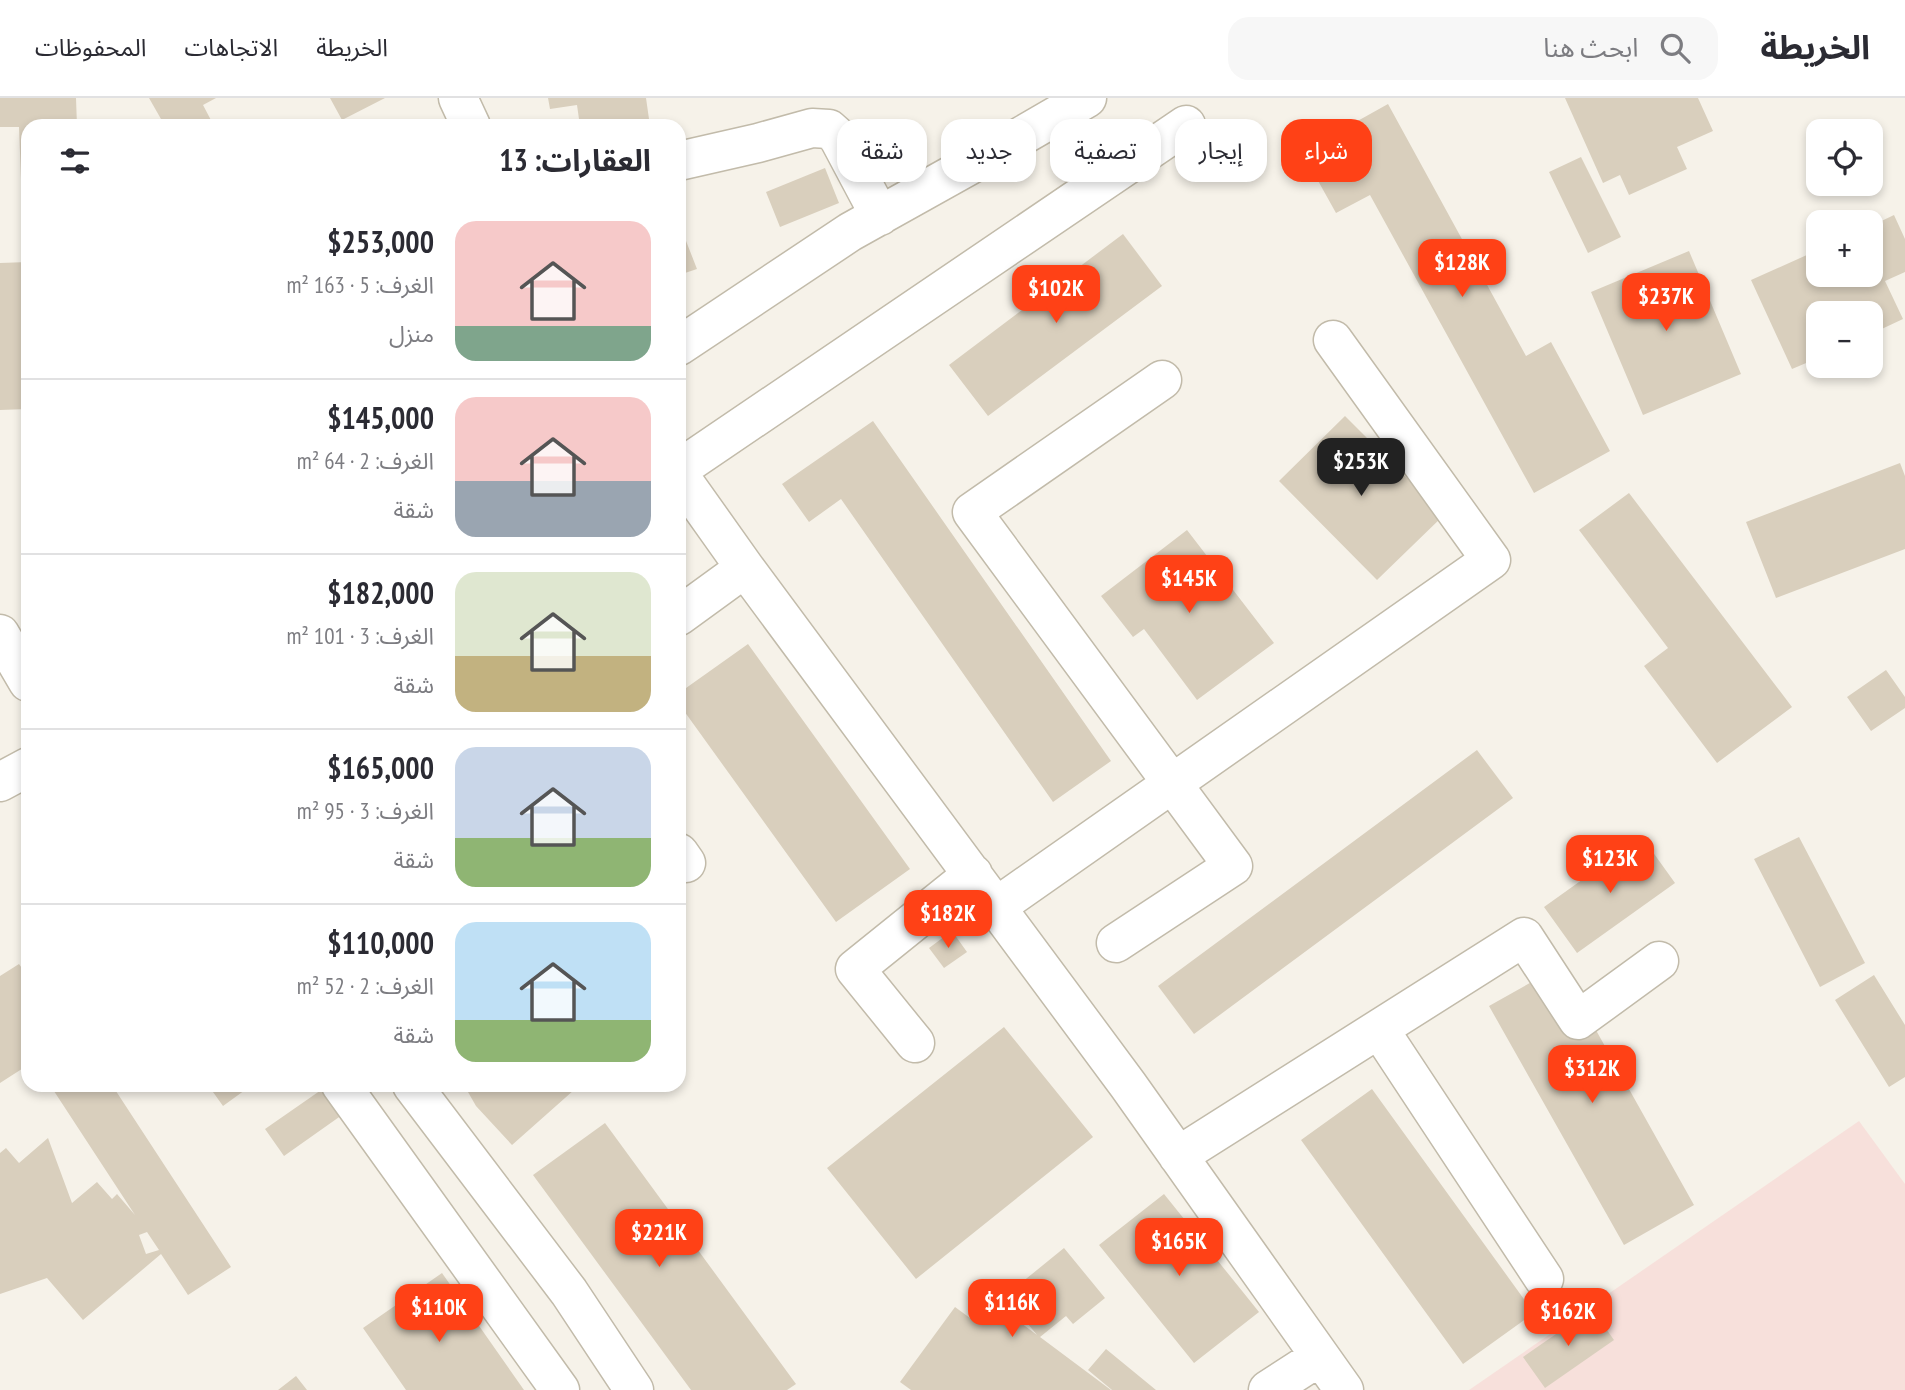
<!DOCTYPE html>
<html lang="ar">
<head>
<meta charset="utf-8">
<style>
	body { margin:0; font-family:"PT Sans Narrow","Noto Sans Arabic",sans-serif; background:#f7f7f7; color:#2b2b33; direction:rtl; height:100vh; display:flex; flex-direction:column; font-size:26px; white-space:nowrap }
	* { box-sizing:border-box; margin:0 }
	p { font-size:23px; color:#7c7c81 }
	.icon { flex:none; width:38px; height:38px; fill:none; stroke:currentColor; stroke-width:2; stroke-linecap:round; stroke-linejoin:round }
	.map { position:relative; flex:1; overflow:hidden; direction:ltr }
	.drawer { position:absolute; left:21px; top:21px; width:665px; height:973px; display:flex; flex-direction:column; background:#fff; border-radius:21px; box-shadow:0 4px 10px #0003; direction:rtl }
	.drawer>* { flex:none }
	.guide { position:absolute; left:707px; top:21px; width:665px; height:63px; direction:rtl; display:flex; gap:14px }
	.buttons { position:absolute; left:1806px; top:21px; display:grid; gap:14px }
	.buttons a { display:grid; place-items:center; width:77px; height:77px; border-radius:14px; background:#fff; box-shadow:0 4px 10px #0003; font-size:35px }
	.price { position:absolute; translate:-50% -60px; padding:0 16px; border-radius:14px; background:#ff4116; color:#fff; font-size:23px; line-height:46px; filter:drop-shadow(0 2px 4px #0008) }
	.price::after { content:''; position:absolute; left:50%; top:42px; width:21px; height:16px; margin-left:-10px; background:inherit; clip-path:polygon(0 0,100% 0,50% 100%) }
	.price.current { background:#222; color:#fff }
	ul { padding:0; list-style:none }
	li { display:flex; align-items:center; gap:21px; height:175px; padding:0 35px }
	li+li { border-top:2px solid #e1e1e2 }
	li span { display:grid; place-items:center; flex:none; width:196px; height:140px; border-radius:21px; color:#555 }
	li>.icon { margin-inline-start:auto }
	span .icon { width:84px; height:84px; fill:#fffc; stroke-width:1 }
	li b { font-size:30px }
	h2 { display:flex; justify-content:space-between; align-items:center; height:84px; padding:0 35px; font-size:30px }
	.chip { padding:0 24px; border-radius:21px; background:#fff; box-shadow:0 4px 10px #0003; font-size:24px; line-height:63px }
	.chip.current { background:#ff4116; color:#fff }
	header { display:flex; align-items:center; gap:42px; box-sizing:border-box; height:98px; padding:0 35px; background:#fff; border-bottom:2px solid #e1e1e2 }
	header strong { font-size:33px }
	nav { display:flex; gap:38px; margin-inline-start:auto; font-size:24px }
	.search { width:490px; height:63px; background:#f7f7f7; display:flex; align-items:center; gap:18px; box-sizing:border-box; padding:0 24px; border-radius:21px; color:#7c7c81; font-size:26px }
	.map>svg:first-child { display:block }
	.medical { fill:#f7e0db }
	.building { fill:#d9cfbd; fill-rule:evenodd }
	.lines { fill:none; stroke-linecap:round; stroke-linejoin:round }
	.minor-casing { stroke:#c2bbaa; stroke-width:41 }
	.minor { stroke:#fff; stroke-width:38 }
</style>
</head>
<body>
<header>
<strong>الخريطة</strong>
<div class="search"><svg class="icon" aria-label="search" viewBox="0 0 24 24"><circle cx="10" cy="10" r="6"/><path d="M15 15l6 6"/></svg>ابحث هنا</div>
<nav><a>الخريطة</a><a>الاتجاهات</a><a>المحفوظات</a></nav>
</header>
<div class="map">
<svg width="1905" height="1292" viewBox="0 0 1905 1292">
	<rect width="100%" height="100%" fill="#f6f2e9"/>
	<path class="medical" d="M1859,1023L1905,1086V1292H1469Z"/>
	<path class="building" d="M0,0H76L77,28H28V80L21,81L19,29H0Z
		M149,0H216L203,7L213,26L210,28H165Z
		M330,0H385L342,22Z
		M548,0H646L650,28H604V26L580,28L577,7L550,11Z
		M1565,0H1698L1713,33L1677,49L1687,71L1629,97L1620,77L1603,85Z
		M1388,6L1526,258L1551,244L1610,353L1534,395L1370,97L1336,115L1302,54Z
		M1581,59L1621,139L1588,155L1549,74Z
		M825,70L839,105L780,129L766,94Z
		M1894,117L1905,141V174L1885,183L1903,221L1871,236V215H1818V260L1792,271L1751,182L1818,152V177H1871V128Z
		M679,125L697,171L679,177Z
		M1123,136L1162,188L988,318L949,267Z
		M1689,153L1741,276L1643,317L1591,194Z
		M28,164V311L0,312V165Z
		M1345,318L1444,417L1377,482L1279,383Z
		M873,323L1111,663L1053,704L841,401L809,424L782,386Z
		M1900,365L1905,378V451L1776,500L1746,424Z
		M1629,395L1792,609L1717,665L1644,568L1668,550L1579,432Z
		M1187,432L1274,545L1197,602L1144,531L1133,539L1101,498Z
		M748,546L910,771L836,824L679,606V595Z
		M1886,572L1905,599V610L1871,633L1847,599Z
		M1477,652L1513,700L1194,936L1158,888Z
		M1642,739L1675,785L1577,855L1544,809Z
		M1799,739L1865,865L1820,889L1754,761Z
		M952,833L967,854L944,870L929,850Z
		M19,866L28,879V967L0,985V878Z
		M1560,868L1694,1107L1624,1147L1489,908Z
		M1874,877L1905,927V979L1889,989L1835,902Z
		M1004,929L1093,1039L916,1181L827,1070Z
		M50,987H112L231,1169L188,1197L161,1156L83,1222L47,1180L0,1196V1055L6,1050L19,1065L48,1040L72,1105L97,1084L112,1101L117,1096L135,1117ZM147,1134L159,1152L146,1156L139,1137Z
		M208,987H252L223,1008Z
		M464,987H571L574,992L512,1047L476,1008Z
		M324,990L342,1017L284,1058L265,1031Z
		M1372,991L1534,1215L1463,1266L1301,1042Z
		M605,1025L796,1286L787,1292H691L533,1077Z
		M1164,1096L1259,1214L1194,1265L1099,1147Z
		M1064,1150L1105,1200L1073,1226L1066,1218L1040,1239L1111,1292H911L900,1284L955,1209L970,1220L986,1199L1037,1237L1005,1198Z
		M442,1175L524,1292H406L363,1230Z
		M1592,1211L1614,1242L1545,1290L1523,1259Z
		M1106,1251L1156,1292H1112L1088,1272Z
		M296,1278L307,1292H278Z"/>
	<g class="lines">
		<g class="minor-casing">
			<path id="minor" d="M458,0L471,28
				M679,63L758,45L812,30L829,31L838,39L880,118
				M679,248L850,134L1013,43L1087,0
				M679,371L1186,27
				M679,377L745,470L1128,987L1344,1292
				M679,518L745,470
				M0,536L28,584
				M0,684L28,669
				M679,755L686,765
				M996,809L1491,462L1333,242
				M1116,845L1233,768L972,414L1162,282
				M1379,931L1544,1181
				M915,945L855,871L973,776
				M341,987L560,1292
				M412,987L569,1194L634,1292
				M1178,1058L1524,839L1578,922L1659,863
				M1268,1292L1319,1259"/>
		</g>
		<use href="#minor" class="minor"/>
	</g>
</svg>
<div class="buttons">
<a><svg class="icon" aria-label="locate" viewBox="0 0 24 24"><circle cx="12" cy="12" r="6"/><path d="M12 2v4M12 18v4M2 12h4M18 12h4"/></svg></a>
<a>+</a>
<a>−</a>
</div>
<b class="price" style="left:1462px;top:201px">$128K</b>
<b class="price" style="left:1056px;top:227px">$102K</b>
<b class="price" style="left:1666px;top:235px">$237K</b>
<b class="price current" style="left:1361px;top:400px">$253K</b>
<b class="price" style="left:1189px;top:517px">$145K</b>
<b class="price" style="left:1610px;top:797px">$123K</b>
<b class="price" style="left:948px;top:852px">$182K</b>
<b class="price" style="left:1592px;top:1007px">$312K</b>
<b class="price" style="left:659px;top:1171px">$221K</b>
<b class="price" style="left:1179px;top:1180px">$165K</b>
<b class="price" style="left:1012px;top:1241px">$116K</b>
<b class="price" style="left:439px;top:1246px">$110K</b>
<b class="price" style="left:1568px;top:1250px">$162K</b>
<div class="guide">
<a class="chip current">شراء</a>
<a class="chip">إيجار</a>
<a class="chip">تصفية</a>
<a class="chip">جديد</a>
<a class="chip">شقة</a>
</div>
<section class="drawer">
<h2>العقارات: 13<svg class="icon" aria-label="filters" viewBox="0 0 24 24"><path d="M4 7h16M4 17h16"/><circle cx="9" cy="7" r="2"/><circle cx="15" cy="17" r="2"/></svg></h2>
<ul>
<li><span style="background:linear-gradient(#f6c9c9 75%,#7fa58c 0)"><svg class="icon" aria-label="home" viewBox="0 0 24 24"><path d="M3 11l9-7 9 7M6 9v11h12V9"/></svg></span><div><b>$253,000</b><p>الغرف: 5 · 163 m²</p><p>منزل</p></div></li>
<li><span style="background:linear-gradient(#f6c9c9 60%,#9aa5b1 0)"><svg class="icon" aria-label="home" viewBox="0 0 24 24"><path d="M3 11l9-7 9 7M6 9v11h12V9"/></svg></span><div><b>$145,000</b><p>الغرف: 2 · 64 m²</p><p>شقة</p></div></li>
<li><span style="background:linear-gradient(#dfe7d0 60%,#c2b280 0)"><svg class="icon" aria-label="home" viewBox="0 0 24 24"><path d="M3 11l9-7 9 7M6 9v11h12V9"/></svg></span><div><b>$182,000</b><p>الغرف: 3 · 101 m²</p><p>شقة</p></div></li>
<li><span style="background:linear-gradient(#c9d6e8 65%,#8fb573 0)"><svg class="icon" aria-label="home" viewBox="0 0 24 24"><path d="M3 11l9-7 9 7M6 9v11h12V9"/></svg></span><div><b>$165,000</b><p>الغرف: 3 · 95 m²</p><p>شقة</p></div></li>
<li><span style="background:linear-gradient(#bfe0f5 70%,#8fb573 0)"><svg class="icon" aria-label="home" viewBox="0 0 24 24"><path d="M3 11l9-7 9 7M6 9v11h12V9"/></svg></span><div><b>$110,000</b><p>الغرف: 2 · 52 m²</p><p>شقة</p></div></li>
</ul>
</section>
</div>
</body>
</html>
